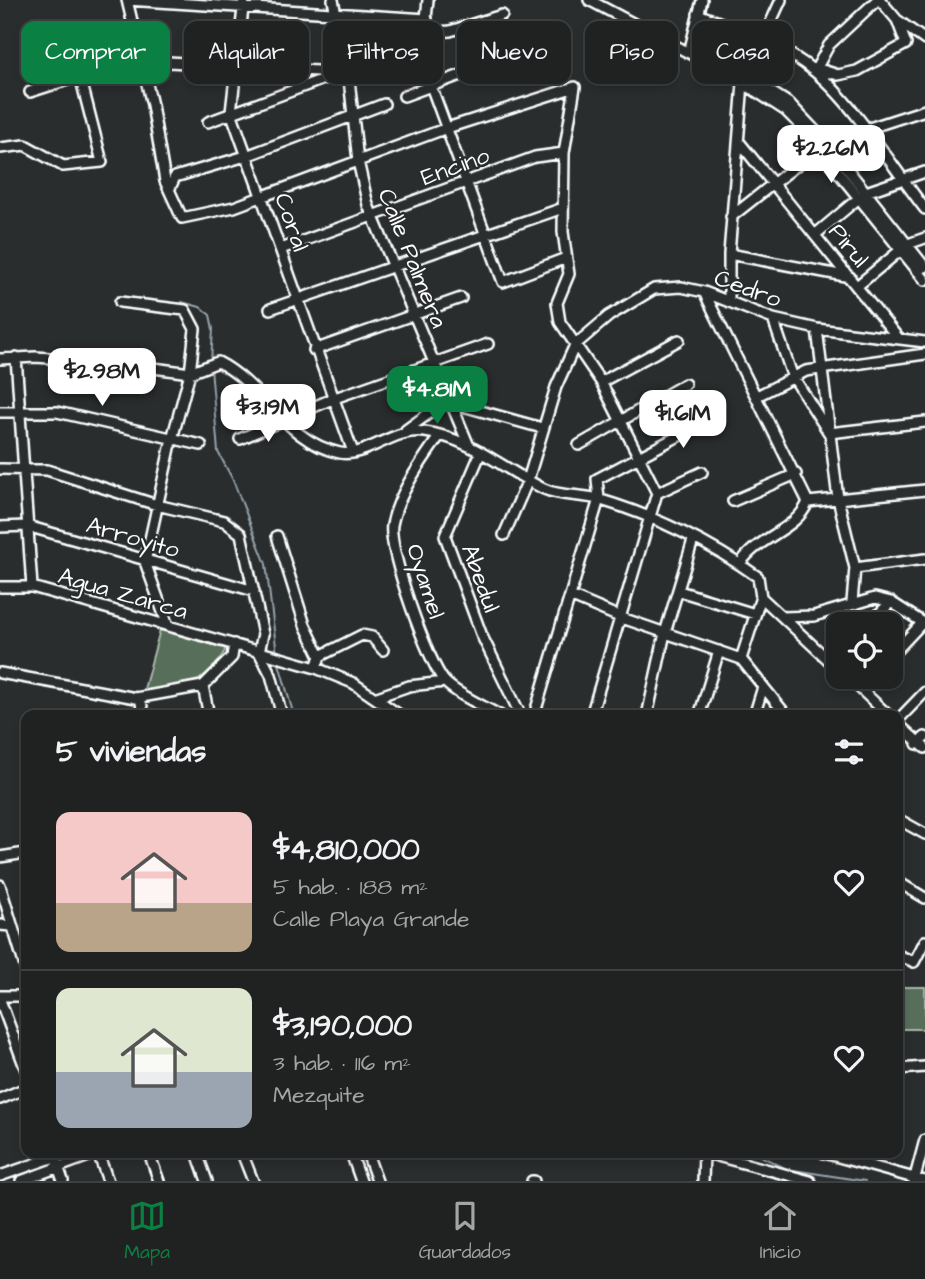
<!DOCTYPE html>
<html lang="es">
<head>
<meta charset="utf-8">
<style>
	body { margin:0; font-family:"Architects Daughter",sans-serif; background:#282a2a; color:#f1f3f6; height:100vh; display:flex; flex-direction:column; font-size:26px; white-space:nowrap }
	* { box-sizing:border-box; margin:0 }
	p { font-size:23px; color:#a2a4a5 }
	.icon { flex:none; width:38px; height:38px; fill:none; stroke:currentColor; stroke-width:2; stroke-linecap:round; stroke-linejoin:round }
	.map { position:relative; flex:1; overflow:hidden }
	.panel { position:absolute; left:21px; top:710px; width:882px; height:448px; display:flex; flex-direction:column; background:#202222; border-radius:14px; box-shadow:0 4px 10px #0003,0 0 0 2px #3d3f40 }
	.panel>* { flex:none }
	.top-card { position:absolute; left:21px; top:21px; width:884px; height:63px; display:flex; gap:14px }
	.tools { position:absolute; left:826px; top:612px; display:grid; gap:14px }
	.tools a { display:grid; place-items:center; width:77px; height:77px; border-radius:14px; background:#202222; box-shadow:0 4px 10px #0003,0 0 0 2px #3d3f40; font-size:35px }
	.price { position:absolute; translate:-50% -60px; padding:0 16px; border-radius:14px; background:#fff; color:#222; font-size:23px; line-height:46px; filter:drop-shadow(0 2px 4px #0008) }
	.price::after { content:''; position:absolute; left:50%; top:42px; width:21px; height:16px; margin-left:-10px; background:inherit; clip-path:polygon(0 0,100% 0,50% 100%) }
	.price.active { background:#0b8043; color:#fff }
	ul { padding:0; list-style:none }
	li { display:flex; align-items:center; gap:21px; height:175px; padding:0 35px }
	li+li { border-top:2px solid #3d3f40 }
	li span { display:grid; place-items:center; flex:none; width:196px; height:140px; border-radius:14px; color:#555 }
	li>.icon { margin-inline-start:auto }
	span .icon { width:84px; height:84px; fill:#fffc; stroke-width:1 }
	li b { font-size:30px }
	h2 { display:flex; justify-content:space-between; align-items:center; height:84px; padding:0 35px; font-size:30px }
	.pill { padding:0 24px; border-radius:14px; background:#202222; box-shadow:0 4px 10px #0003,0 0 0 2px #3d3f40; font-size:24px; line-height:63px }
	.pill.active { background:#0b8043; color:#fff }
	.tabs { display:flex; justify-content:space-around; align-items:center; height:98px; border-top:2px solid #3d3f40; background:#202222; font-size:19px; color:#a2a4a5 }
	.tabs a { display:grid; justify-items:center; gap:4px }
	.tabs .active { color:#0b8043 }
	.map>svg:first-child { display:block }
	.green { fill:#576e5a; stroke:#abb6ac; stroke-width:2 }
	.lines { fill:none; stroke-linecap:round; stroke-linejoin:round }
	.stream { stroke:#95a4ac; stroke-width:2 }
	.minor-casing { stroke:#fff; stroke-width:14 }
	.minor { stroke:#2a2d2e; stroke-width:9 }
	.labels { text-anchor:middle; stroke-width:5; stroke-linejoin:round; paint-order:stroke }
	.street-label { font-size:24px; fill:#fff; stroke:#2a2d2e }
</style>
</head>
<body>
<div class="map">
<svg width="925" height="1181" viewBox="0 0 925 1181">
	<rect width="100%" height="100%" fill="#2a2d2e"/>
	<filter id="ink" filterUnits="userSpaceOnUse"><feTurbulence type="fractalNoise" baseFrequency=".0143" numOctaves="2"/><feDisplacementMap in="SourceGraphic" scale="14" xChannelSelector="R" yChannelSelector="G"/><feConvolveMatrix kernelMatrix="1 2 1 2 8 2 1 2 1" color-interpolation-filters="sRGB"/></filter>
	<g filter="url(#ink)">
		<path class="green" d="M160,630L226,648L219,662L199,680L143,693Z
			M898,987H925V1029H898Z"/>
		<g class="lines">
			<path class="stream" d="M182,302L200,307L210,315L213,329L211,362
				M211,367L218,452L233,480L266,564L277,655
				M278,660L294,716
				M754,1153L787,1169L865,1181"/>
			<g class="minor-casing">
				<path id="minor" d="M127,0L152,105L165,181L182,218L234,207L447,128L575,87L564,153L563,232L569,274L557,303L560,322L601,382L657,493L591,716
					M127,0L427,19
					M244,0L231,112L353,452
					M333,0L348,70L358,161L368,205L469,446
					M428,0L423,46L427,75L503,282L566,258
					M589,0L689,53L731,73L746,76L790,104L826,142L925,267
					M880,0L897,20L925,40
					M698,14C738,30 780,43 814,71C852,101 894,169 925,209
					M426,33L450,31L502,15
					M689,53L702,0
					M816,68L838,75L857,71L906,44L897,20
					M815,71L829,45L877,0
					M740,81L786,111L800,125L925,280
					M30,92L80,76L169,62L317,71L332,75
					M404,96L520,53
					M208,122L348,70L423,46
					M740,143L899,339
					M0,148L25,145L63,166L102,162L80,76
					M169,190L175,177L249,155L384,104
					M731,217L826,142L925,110
					M816,234L866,192L925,172
					M281,249L535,157L564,153
					M729,254L850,277
					M857,286L908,244L925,238
					M704,292L808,502C796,531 758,536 740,564
					M120,302L185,310L195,329L190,373L172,439L145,562L168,626
					M729,302V254L743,83L781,0
					M270,309L563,208
					M773,319L792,375L829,433L925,422
					M817,329L838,499L855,568L852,602
					M314,350L461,298
					M16,357L32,587
					M0,359L35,357L110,362L190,373L218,362C265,386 285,442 340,453C366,458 394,427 425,432C470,438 505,470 544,489C561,497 583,494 601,500C655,516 712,544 758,577L761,597L741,659
					M601,382L679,340
					M757,396L806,371L925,354
					M452,403L542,428
					M0,412H57L201,445
					M406,430L450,398
					M440,435C422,461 398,493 392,525C388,550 428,663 445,682C459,696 484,706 501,716
					M240,439L332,399L488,344
					M579,445L685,384
					M481,452L445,536L482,636L521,716
					M0,469L47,470L157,505L224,521L241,534L263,634L259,652
					M657,493L702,472
					M733,501L796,474
					M808,502L925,490
					M0,527L27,526L254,591
					M504,535L528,480L556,387L575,345L609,316L654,289L681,287L704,292L773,319L817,329L925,342
					M277,536L305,625L320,656L316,668
					M855,568L925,559
					M0,587H32L316,668L353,683L401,716
					M679,591L755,614
					M570,596L622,618L741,659L787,716
					M761,597L838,669
					M783,617L814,616L875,598L891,602L925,624
					M868,625L891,602
					M260,654L271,675L282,716
					M320,656L362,635L372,637L383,650
					M891,656L923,622
					M830,661L838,654
					M0,673L136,698L203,686L232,657L234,644
					M848,677L889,716
					M203,686L209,716
					M860,688L871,677
					M377,697L409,686L445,682
					M140,698L144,716
					M534,716L599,499L597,479L713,418
					M647,716L665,633L693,540
					M699,716L719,651
					M754,716L763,687
					M898,720L925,692
					M898,724L925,748
					M917,744L925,737
					M898,819L925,834
					M0,857L26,853
					M898,882L925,898
					M0,885L26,970
					M0,925L11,926
					M898,955L914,962L925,941
					M0,996H26
					M0,1000L26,1070
					M898,1069L925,1067
					M0,1099L26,1088
					M98,1153L108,1181
					M149,1153L159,1181
					M197,1153L207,1181
					M242,1153L253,1181
					M351,1153L361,1181
					M367,1153L377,1181
					M706,1153L810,1181
					M824,1153L925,1181
					M57,1163L63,1181
					M0,1176L66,1153
					M21,1181L97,1153
					M532,1181H534
					M703,1181L704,1153
					M914,1181L925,1140"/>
			</g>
			<use href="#minor" class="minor"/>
		</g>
	</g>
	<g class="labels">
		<g class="street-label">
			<text transform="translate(455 166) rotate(-20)" y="8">Encino</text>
			<text transform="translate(292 222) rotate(71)" y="8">Coral</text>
			<text transform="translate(849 245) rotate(51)" y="8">Pirul</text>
			<text transform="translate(413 258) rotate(68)" y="8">Calle Palmera</text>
			<text transform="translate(748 288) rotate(20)" y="8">Cedro</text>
			<text transform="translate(133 537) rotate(16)" y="8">Arroyito</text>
			<text transform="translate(481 578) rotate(70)" y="8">Abedul</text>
			<text transform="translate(426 581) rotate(72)" y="8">Oyamel</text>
			<text transform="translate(123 593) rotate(16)" y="8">Agua Zarca</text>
		</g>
	</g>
</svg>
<div class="tools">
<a><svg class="icon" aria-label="locate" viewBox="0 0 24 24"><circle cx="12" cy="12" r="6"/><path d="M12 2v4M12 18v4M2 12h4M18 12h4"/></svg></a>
</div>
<b class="price" style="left:831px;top:185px">$2.26M</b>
<b class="price" style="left:102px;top:408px">$2.98M</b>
<b class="price active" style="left:437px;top:426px">$4.81M</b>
<b class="price" style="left:268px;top:444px">$3.19M</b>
<b class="price" style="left:683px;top:450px">$1.61M</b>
<div class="top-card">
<a class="pill active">Comprar</a>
<a class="pill">Alquilar</a>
<a class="pill">Filtros</a>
<a class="pill">Nuevo</a>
<a class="pill">Piso</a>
<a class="pill">Casa</a>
</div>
<section class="panel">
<h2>5 viviendas<svg class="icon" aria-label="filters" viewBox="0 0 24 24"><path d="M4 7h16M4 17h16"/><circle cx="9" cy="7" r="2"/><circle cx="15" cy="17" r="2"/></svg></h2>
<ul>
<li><span style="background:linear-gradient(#f6c9c9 65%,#b9a48a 0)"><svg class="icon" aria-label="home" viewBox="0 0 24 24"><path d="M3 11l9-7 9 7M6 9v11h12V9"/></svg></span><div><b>$4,810,000</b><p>5 hab. · 188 m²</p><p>Calle Playa Grande</p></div><svg class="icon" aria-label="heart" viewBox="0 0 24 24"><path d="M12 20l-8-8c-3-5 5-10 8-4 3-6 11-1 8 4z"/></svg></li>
<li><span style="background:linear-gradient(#dfe7d0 60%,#9aa5b1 0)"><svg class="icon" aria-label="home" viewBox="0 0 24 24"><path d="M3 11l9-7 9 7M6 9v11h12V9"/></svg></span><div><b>$3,190,000</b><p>3 hab. · 116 m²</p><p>Mezquite</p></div><svg class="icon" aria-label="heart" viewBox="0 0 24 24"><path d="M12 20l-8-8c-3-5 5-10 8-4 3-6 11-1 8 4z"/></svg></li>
</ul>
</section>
</div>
<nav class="tabs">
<a class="active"><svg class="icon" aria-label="map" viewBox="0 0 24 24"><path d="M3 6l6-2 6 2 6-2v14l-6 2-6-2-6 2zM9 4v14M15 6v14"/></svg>Mapa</a>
<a><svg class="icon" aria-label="saved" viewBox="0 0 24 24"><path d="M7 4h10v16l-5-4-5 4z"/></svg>Guardados</a>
<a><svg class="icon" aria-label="home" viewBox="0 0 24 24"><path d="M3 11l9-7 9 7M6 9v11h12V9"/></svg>Inicio</a>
</nav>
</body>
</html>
